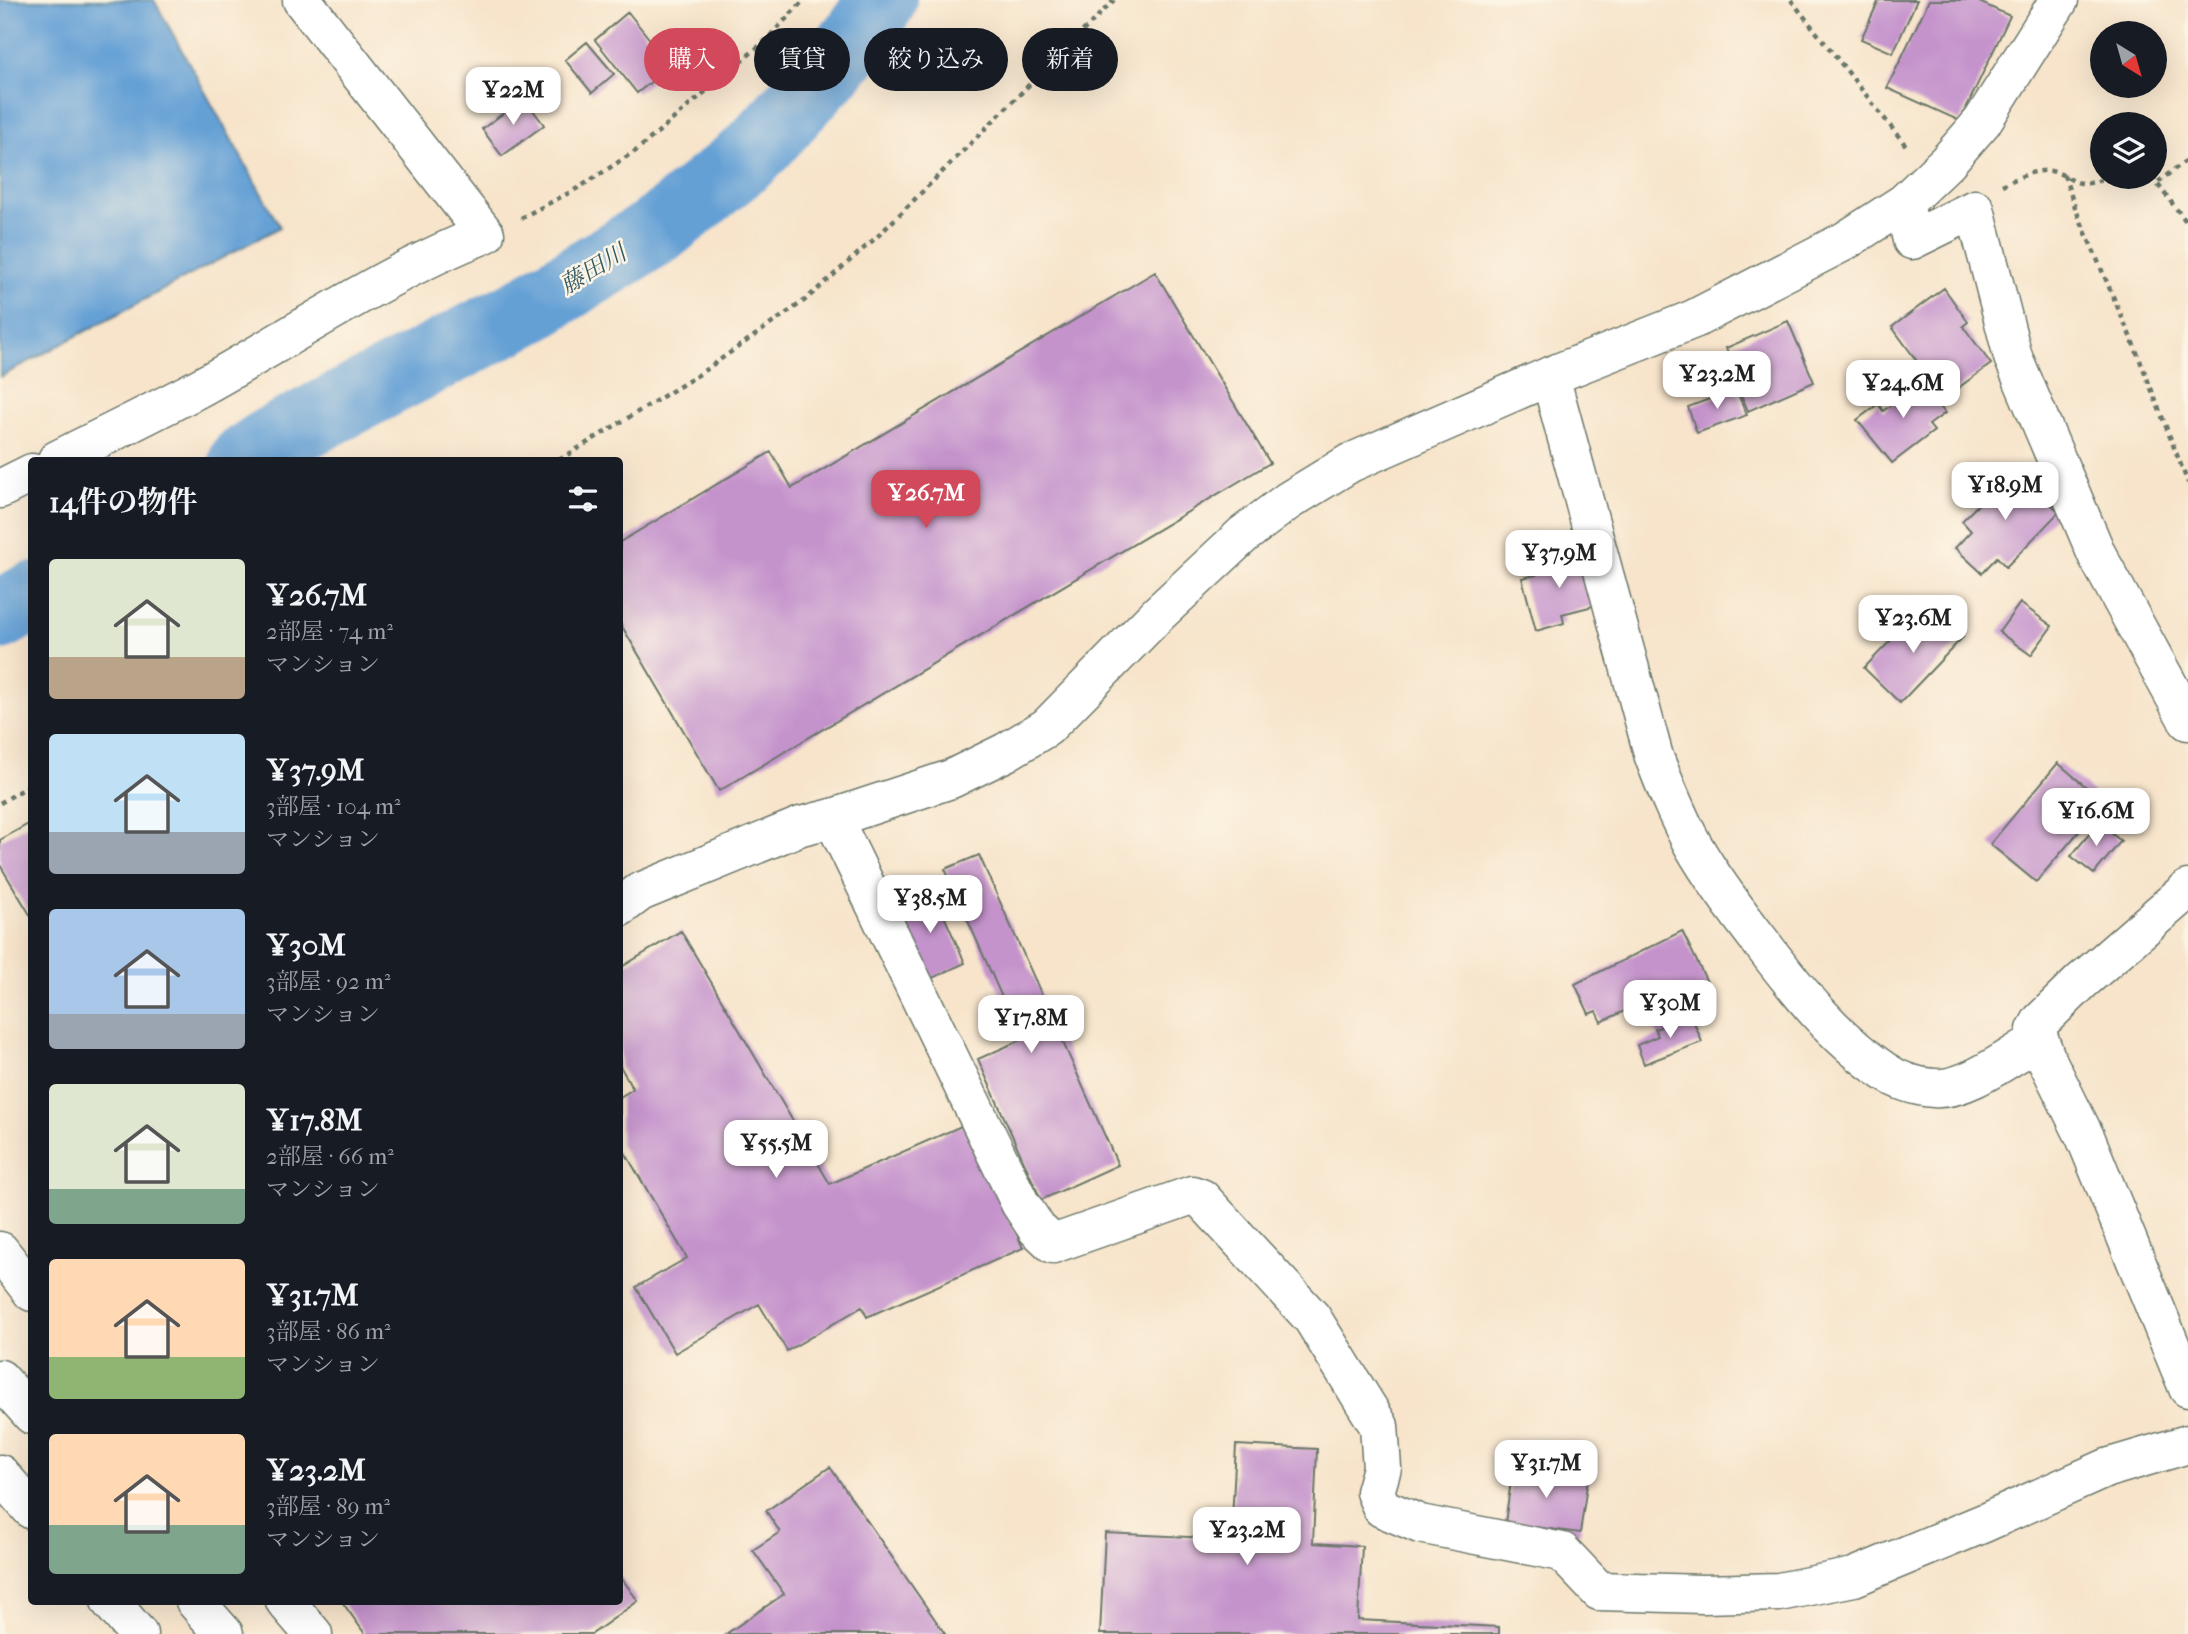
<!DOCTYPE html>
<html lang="ja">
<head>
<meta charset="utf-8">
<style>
	body { margin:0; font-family:"IM FELL French Canon","Noto Serif JP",serif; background:#20242c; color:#f1f3f6; height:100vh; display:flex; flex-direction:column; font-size:26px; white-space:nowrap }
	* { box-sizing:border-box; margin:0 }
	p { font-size:23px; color:#9ea1a6 }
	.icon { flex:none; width:38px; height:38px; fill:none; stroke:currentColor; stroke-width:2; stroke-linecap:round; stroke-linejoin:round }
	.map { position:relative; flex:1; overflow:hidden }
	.panel { position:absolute; left:28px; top:457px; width:595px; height:1148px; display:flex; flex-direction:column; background:#171b24; border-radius:7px; box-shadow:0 7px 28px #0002 }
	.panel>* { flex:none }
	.banner { position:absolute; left:644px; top:28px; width:665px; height:63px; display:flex; gap:14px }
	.needle { width:46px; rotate:143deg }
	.fabs { position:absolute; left:2090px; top:21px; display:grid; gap:14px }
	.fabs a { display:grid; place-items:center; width:77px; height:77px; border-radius:50%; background:#171b24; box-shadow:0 7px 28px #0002; font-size:35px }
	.price { position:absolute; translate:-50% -60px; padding:0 16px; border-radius:14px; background:#fff; color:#222; font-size:23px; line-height:46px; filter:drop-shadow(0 2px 4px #0008) }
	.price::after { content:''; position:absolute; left:50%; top:42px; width:21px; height:16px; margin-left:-10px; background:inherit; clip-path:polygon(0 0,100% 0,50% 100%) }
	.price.selected { background:#d1495b; color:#fff }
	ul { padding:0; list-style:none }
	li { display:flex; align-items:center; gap:21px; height:175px; padding:0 21px }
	li span { display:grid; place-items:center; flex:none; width:196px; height:140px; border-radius:7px; color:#555 }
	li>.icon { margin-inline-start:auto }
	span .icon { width:84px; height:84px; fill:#fffc; stroke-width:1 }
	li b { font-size:30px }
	h2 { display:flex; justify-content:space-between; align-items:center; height:84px; padding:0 21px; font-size:30px }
	.pill { padding:0 24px; border-radius:32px; background:#171b24; box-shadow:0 7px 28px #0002; font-size:24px; line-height:63px }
	.pill.selected { background:#d1495b; color:#fff }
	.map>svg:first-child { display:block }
	.water { fill:#65a0d5; stroke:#426e84; stroke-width:2 }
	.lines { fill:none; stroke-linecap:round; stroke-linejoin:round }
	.river { stroke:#65a0d5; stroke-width:70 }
	.building { fill:#c493cc }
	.street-casing { stroke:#6b7769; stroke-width:41 }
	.secondary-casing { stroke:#6b7769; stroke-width:41 }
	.highway-casing { stroke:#6b7769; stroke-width:41 }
	.path { stroke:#6b7769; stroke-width:4.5; stroke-dasharray:5 5; stroke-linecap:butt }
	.street { stroke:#fff; stroke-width:38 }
	.secondary { stroke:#fff; stroke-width:38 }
	.highway { stroke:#fff; stroke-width:38 }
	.labels { text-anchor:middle; stroke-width:5; stroke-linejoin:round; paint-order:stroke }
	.water-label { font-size:24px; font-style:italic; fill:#345b64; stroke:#fcf5e5 }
</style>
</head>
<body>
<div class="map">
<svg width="2188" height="1634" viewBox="0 0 2188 1634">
	<rect width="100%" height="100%" fill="#fcf5e5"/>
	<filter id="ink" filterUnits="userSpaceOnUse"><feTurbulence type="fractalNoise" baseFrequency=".0143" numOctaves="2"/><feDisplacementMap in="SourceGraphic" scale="14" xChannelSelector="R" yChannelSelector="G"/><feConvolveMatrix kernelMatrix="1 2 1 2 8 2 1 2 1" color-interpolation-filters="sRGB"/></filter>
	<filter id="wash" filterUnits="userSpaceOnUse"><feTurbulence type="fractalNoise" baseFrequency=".00686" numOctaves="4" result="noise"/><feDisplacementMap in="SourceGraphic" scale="28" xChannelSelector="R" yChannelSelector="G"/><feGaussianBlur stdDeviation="1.57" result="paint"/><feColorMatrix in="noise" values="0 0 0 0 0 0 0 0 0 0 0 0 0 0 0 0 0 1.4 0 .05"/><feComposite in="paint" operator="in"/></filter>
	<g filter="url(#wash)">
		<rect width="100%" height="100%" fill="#f7e4cb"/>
		<path class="water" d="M0,0H154L280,227L0,377Z"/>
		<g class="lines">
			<path class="river" d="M244,460L272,441L525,311L658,230L752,154L856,39L882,0
				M0,615L32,597"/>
		</g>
		<g id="blocks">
			<path class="building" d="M1879,0H1917L1893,53L1861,39Z
				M1929,0H1975L2010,16L1960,121L1887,88Z
				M628,12L671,66L637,93L595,40Z
				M587,42L614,74L592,93L565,60Z
				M524,98L544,125L502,156L482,129Z
				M1155,272L1270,463L719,791L620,623V542L771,452L792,488Z
				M1944,288L1968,322L1963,326L1991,364L1944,398L1892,327Z
				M1788,321L1814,382L1748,411L1729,367L1733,365L1726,348Z
				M1915,375L1945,413L1929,425L1934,431L1892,463L1857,420L1878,404L1883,411L1902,397L1896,390Z
				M1736,389L1747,415L1697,433L1688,407Z
				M2014,468L2059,512L2006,567L1997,557L1982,573L1955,548L1971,531L1962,521Z
				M1575,552L1578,559L1585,557L1597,605L1562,614L1564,623L1536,631L1522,578L1536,575L1533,563Z
				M2020,603L2052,626L2031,655L1999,632Z
				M1931,608L1963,637L1900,703L1864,668L1897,634L1901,638Z
				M2058,763L2104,802L2036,882L1990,844Z
				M32,822V918L0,865V840Z
				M2098,823L2121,841L2094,874L2071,856Z
				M979,855L1118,1165L1041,1200L978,1059L1021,1040L945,869Z
				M932,889L965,963L928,980L895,906Z
				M681,931L830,1184L968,1123L1023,1248L867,1317L862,1307L787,1351L759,1304L675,1353L636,1287L687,1258L620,1144V1097L633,1089L620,1066V968Z
				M1682,931L1709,986L1637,1021L1631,1008L1601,1022L1596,1011L1589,1014L1575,984Z
				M1691,1015L1702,1042L1644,1064L1637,1045L1658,1036L1655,1029Z
				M1236,1445L1317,1449L1313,1543L1362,1546L1358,1620L1499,1627V1634H1100L1105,1533L1231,1539Z
				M830,1467L945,1634H726L784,1594L753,1550L780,1532L766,1511Z
				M1513,1467L1588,1478L1580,1533L1505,1523Z
				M620,1576L638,1601L592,1634H365L343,1603L345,1601H620Z"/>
		</g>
	</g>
	<g filter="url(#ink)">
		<use href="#blocks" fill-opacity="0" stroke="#6b7769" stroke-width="2"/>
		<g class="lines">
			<g class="street-casing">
				<path id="street" d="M1904,203L1912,240L1975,209L2013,357L2097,555L2188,721
					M1550,376L1654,757C1666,788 1677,816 1693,845C1713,880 1738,913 1763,945C1797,990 1836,1039 1884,1071C1898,1081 1917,1087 1934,1088C1967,1091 2011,1055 2039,1040
					M57,460C104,436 152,413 199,388C294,336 384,273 485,234L302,0
					M0,489L32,473
					M833,818L1020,1203L1037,1229L1053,1244L1192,1195L1201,1198L1312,1318L1379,1426L1382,1468L1375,1492L1382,1508L1420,1524L1562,1552L1599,1591L1703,1594L1779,1592L1854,1577L1984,1523L2107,1468L2188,1444
					M2188,889L2081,982L2041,1021L2036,1030L2046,1058L2086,1139L2188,1388
					M0,1251L32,1292
					M285,1601L313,1634"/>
			</g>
			<g class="secondary-casing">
				<path id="secondary" d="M620,907L640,892L801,826L833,818L951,779L1006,752L1047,727L1157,615L1243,535L1288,501L1350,463L1550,376L1694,319L1845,241L1904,203L1947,162L1982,122L2059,0"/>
			</g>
			<g class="highway-casing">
				<path id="highway" d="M0,1379L32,1415
					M0,1474L32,1510
					M110,1601L138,1634
					M195,1601L224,1634"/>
			</g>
			<path class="path" d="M1791,0L1907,147
				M2064,175L2076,210L2136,350L2188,483
				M2152,177L2188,224
				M2158,182L2188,159
				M2002,185C2018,178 2034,169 2051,171C2060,173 2065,176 2072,180C2085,187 2097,181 2110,177
				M521,218L580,187L637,150L765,41L804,0
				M559,460L698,375L804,301L879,235L1114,0
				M0,803L32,784"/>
			<use href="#street" class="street"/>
			<use href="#secondary" class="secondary"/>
			<use href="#highway" class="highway"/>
		</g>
	</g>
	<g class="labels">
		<g class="water-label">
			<text transform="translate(593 269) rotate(-31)" y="8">藤田川</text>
		</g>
	</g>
</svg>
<div class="fabs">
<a><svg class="needle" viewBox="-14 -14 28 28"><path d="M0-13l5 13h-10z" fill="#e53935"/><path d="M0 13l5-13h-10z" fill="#9ea1a6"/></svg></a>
<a><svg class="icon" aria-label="layers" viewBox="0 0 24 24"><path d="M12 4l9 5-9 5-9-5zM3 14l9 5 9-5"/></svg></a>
</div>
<b class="price" style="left:513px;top:127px">¥22M</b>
<b class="price" style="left:1717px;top:411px">¥23.2M</b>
<b class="price" style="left:1903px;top:420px">¥24.6M</b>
<b class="price" style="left:2005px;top:522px">¥18.9M</b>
<b class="price selected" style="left:926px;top:530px">¥26.7M</b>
<b class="price" style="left:1559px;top:590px">¥37.9M</b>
<b class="price" style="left:1913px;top:655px">¥23.6M</b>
<b class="price" style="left:2096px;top:848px">¥16.6M</b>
<b class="price" style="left:930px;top:935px">¥38.5M</b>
<b class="price" style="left:1670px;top:1040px">¥30M</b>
<b class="price" style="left:1031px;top:1055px">¥17.8M</b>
<b class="price" style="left:776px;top:1180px">¥55.5M</b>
<b class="price" style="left:1546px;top:1500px">¥31.7M</b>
<b class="price" style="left:1247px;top:1567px">¥23.2M</b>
<div class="banner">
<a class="pill selected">購入</a>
<a class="pill">賃貸</a>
<a class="pill">絞り込み</a>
<a class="pill">新着</a>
</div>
<section class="panel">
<h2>14件の物件<svg class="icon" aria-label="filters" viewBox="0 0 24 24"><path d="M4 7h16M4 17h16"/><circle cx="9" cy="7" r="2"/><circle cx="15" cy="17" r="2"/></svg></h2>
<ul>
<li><span style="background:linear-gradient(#dfe7d0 70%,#b9a48a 0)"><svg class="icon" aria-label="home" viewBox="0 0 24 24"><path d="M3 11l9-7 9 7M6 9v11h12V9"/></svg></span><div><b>¥26.7M</b><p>2部屋 · 74 m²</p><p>マンション</p></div></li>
<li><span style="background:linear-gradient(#bfe0f5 70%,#9aa5b1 0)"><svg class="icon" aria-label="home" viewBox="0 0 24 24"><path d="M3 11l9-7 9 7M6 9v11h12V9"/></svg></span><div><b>¥37.9M</b><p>3部屋 · 104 m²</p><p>マンション</p></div></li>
<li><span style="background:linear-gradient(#a9c7e8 75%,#9aa5b1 0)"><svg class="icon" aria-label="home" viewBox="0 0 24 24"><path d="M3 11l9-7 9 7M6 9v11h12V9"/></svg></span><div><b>¥30M</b><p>3部屋 · 92 m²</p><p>マンション</p></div></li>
<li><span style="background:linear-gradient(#dfe7d0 75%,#7fa58c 0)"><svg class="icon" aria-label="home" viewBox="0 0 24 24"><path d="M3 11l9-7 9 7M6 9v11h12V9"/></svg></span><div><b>¥17.8M</b><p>2部屋 · 66 m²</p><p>マンション</p></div></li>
<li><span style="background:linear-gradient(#ffd9b3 70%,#8fb573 0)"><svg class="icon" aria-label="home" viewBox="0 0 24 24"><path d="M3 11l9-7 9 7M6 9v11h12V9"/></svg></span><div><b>¥31.7M</b><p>3部屋 · 86 m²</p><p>マンション</p></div></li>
<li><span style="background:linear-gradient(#ffd9b3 65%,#7fa58c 0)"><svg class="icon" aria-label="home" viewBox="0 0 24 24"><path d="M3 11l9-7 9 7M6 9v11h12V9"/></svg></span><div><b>¥23.2M</b><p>3部屋 · 89 m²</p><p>マンション</p></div></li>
</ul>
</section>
</div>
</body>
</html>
